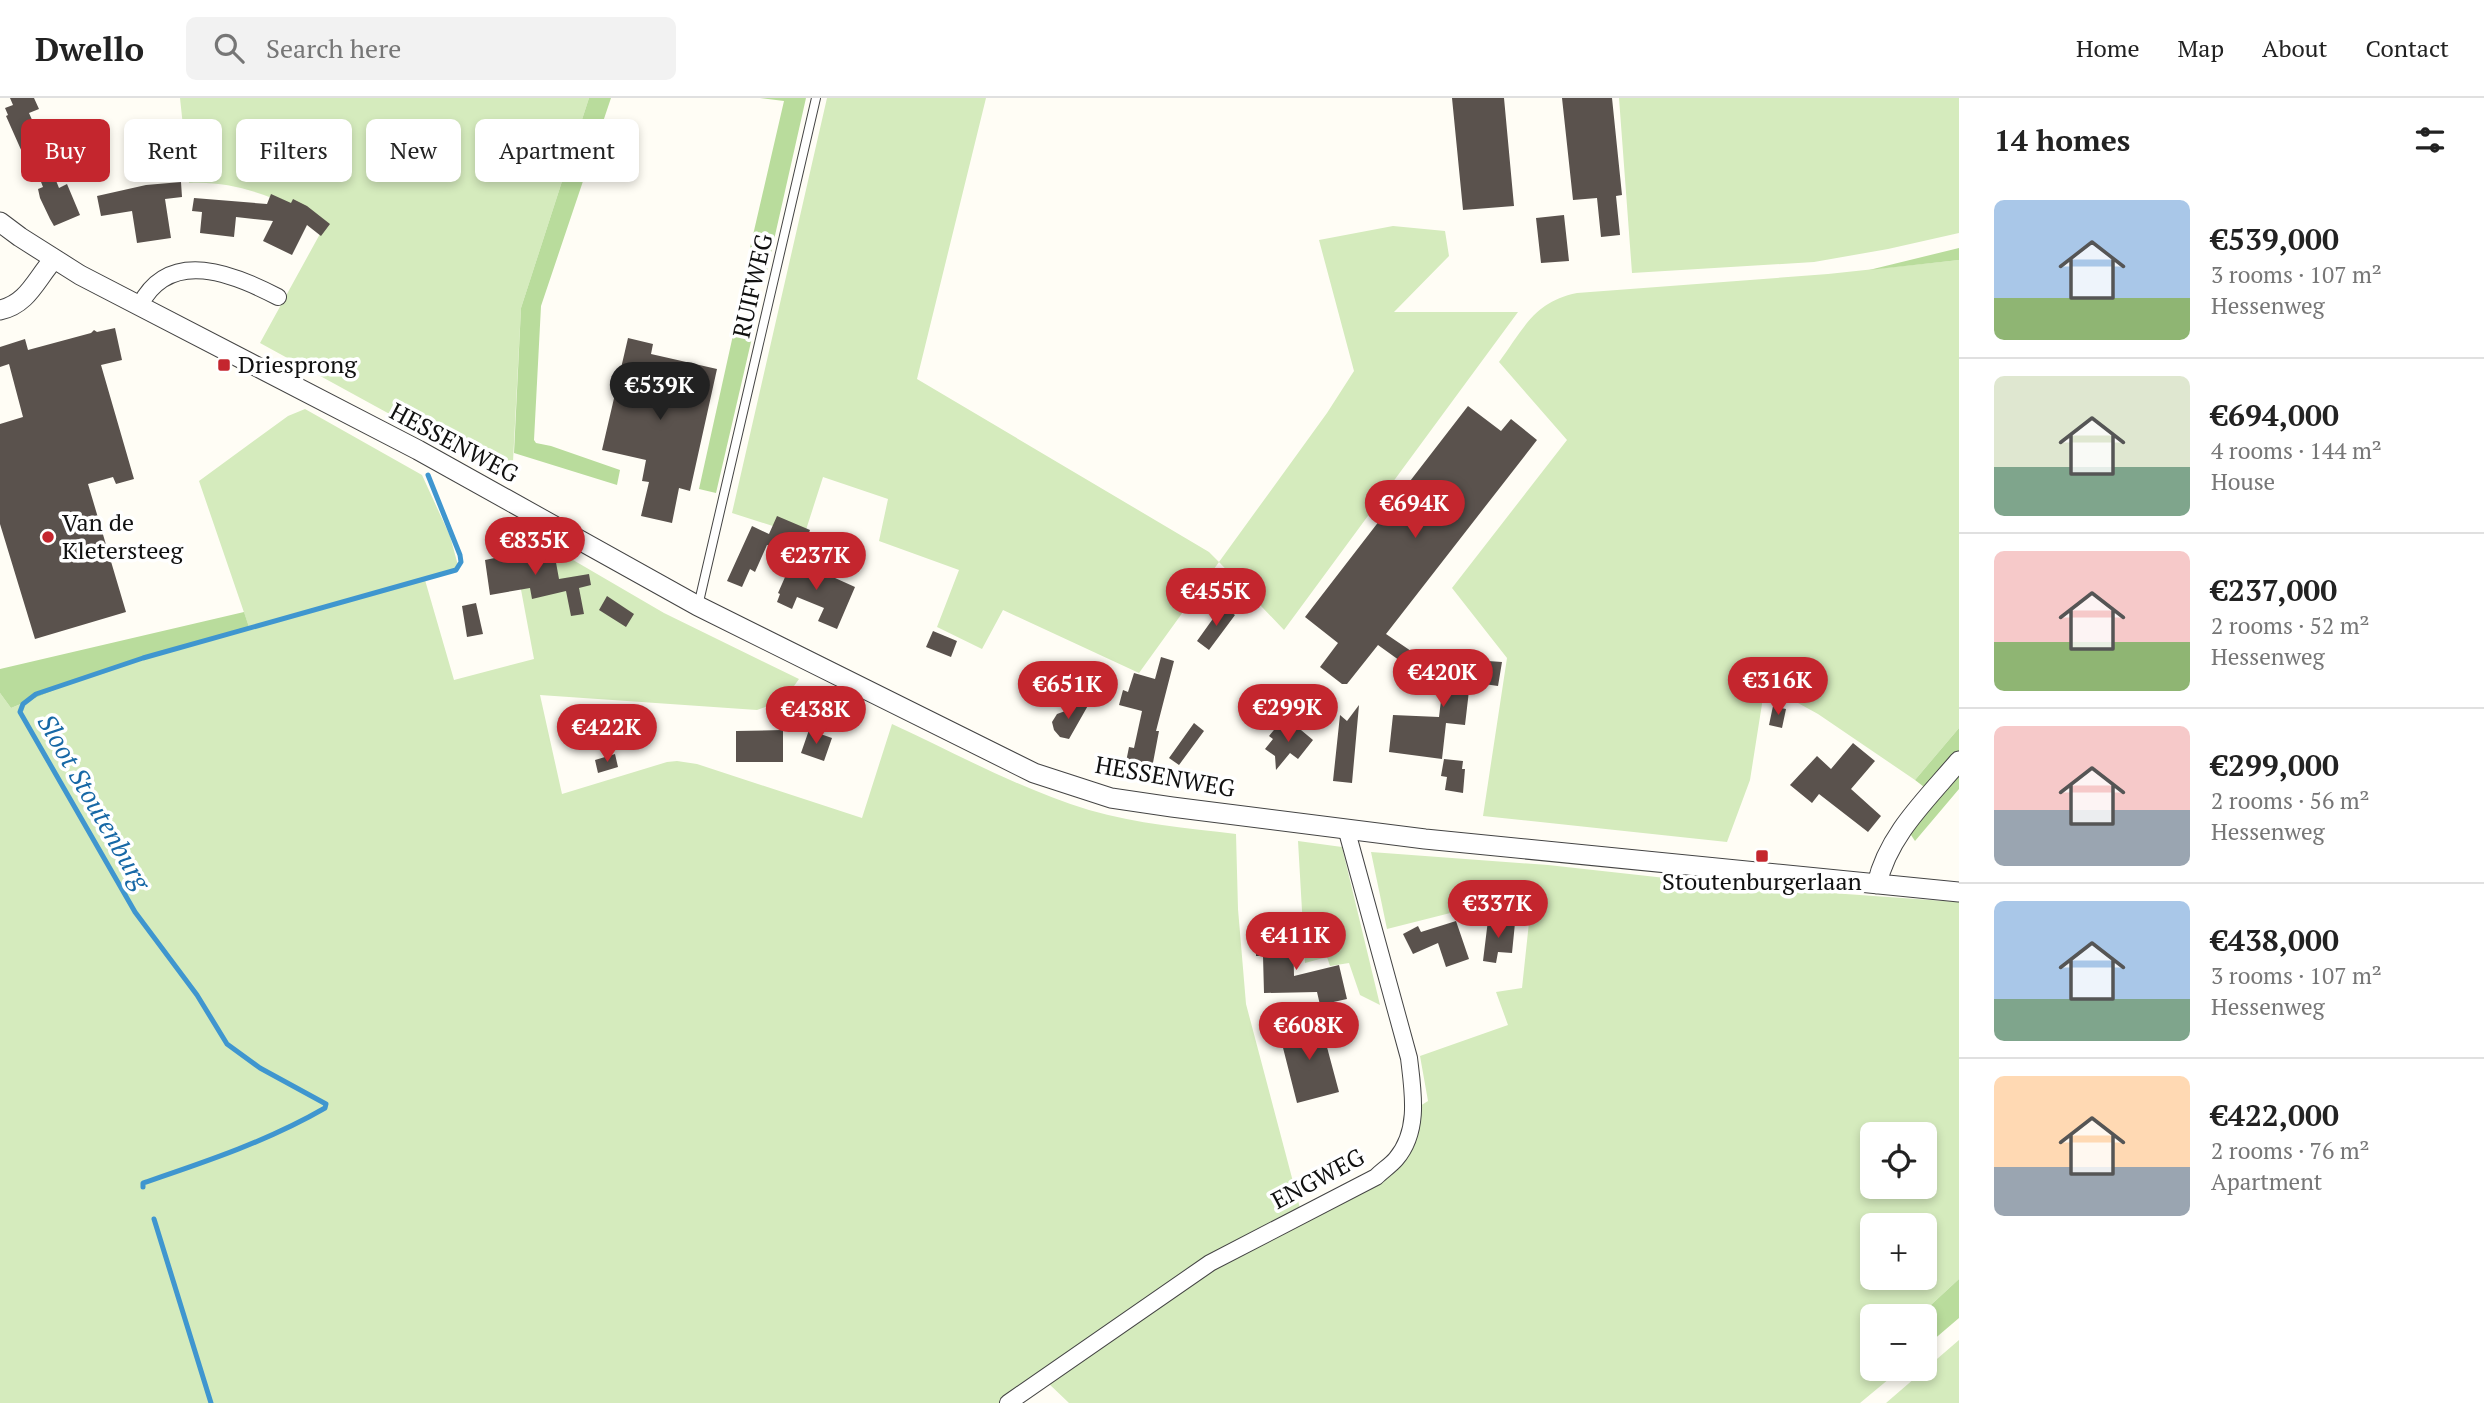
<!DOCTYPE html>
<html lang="en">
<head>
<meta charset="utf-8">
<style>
	body { margin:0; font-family:"PT Serif",serif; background:#f2f2f2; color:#222; height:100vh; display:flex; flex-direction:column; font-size:26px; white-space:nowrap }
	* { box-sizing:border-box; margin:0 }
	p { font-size:23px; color:#767676 }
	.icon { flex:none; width:38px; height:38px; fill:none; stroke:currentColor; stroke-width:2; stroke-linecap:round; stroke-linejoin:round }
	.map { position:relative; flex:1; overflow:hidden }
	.drawer { display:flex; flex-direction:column; background:#fff; width:525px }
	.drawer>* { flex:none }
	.top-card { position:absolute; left:21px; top:21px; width:665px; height:63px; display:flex; gap:14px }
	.tools { position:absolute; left:1860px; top:1024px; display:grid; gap:14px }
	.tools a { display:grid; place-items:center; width:77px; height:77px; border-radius:10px; background:#fff; box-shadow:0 4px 10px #0003; font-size:35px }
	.price { position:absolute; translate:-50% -60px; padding:0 16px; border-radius:24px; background:#c4262e; color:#fff; font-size:23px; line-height:46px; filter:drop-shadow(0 2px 4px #0008) }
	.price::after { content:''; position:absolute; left:50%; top:42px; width:21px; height:16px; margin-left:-10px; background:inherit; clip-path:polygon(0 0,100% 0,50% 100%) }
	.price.selected { background:#222; color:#fff }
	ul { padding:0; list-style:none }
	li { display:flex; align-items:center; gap:21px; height:175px; padding:0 35px }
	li+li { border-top:2px solid #e0e0e0 }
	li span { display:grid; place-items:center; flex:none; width:196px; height:140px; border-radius:10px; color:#555 }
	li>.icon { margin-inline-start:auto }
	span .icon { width:84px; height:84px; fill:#fffc; stroke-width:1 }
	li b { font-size:30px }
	h2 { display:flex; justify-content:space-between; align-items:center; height:84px; padding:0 35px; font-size:30px }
	.pill { padding:0 24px; border-radius:10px; background:#fff; box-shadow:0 4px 10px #0003; font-size:24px; line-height:63px }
	.pill.selected { background:#c4262e; color:#fff }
	header { display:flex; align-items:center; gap:42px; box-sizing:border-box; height:98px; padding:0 35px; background:#fff; border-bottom:2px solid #e0e0e0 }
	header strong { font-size:33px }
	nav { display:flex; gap:38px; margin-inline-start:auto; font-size:24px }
	.search { width:490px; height:63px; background:#f2f2f2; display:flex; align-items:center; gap:18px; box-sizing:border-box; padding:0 24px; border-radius:10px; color:#767676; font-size:26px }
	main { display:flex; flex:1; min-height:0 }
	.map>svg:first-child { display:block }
	.green { fill:#d5ebbd; fill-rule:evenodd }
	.forest { fill:#b9dc9c }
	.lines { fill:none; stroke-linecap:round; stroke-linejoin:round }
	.stream { stroke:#3f96cf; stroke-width:5 }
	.building { fill:#5a524d }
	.service-casing { stroke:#444; stroke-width:10 }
	.minor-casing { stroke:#444; stroke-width:18 }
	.tertiary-casing { stroke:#444; stroke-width:21 }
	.service { stroke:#fff; stroke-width:8 }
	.minor { stroke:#fff; stroke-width:16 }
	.tertiary { stroke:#fff; stroke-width:19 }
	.poi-dot { fill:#c4262e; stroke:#fff; stroke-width:2.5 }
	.labels { text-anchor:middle; stroke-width:7; stroke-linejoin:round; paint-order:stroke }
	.street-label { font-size:24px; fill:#111; stroke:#fff }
	.poi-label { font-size:24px; fill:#111; stroke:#fff; text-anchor:start }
	.water-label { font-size:26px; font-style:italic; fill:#1768a6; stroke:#fff }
</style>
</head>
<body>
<header>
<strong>Dwello</strong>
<div class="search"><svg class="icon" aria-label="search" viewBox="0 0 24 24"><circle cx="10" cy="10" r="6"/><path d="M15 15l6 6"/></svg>Search here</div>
<nav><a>Home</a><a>Map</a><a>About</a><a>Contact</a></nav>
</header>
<main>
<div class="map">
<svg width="1959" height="1305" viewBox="0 0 1959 1305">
	<rect width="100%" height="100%" fill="#fffdf5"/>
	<path class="green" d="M180,0H589L521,210L512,383L260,245L326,125C283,103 239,82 189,85Z
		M827,0H986L917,281L1209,454L1219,464L1327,315L1354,273L1319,142L1393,128L1445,133L1449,158L1394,214H1518L1284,532L1219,464L1139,575L1003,512L982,551L937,529L959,472L879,443L888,401L823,379L804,438L732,415Z
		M1619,0H1959V135L1888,151L1814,164L1632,175Z
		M1959,162V630L1915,682L1818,616L1765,587L1750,682L1727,744L1483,718L1507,560L1452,490L1567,342L1499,264C1524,230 1534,204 1577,195L1828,176Z
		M305,311L422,377L450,438L459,471L425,482L454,582L534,561L519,481L513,427L664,515L799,581L784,602L757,612L540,597L562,696L667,664L677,663L697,666L862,720L892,626C957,656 1020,691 1089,712C1137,726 1187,730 1236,736L1238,811L1246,906L1301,1114L1255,1133L1217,1152L999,1305H0V595L11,610L84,580L249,529L199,383L288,318Z
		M1298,743L1342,749L1380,907L1360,897L1349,865L1330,868L1327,859L1305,865Z
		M1371,754L1548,767L1747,789L1959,804V1181L1919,1218H1872V1270L1901,1271L1860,1305H1069L1047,1284L1229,1159L1384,1076L1420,1008L1428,1003L1420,958L1508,927L1496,894L1522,890L1530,815L1478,808L1387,831ZM1872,1036H1925V1088H1872ZM1872,1127H1925V1180H1872Z
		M1959,1242V1305H1886Z"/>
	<path class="forest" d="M589,0H611L541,208L534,342L536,345L551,348L620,372L617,387L514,355L521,210Z
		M760,0H806L767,173L747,163L784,3Z
		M1959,150V162L1869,172Z
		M735,228L754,231L716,395L699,391Z
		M244,514L249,529L84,580L11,610L0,595V571Z
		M1959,630V654L1928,692L1915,682Z
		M1959,672V691L1915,743L1909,734Z
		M1959,1181V1220L1925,1249V1218H1919Z"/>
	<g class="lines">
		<path class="stream" d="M143,1089V1085C205,1064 268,1043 325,1010L326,1006L260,970L227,946L197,897L135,814L20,614L23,606L36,596L143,560L456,472L461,464L460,457L428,377
			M154,1121L211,1305"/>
	</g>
	<path class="building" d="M10,0H34L39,11L29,15L42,44L72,32L78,48L47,60L59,90L67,86L80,117L54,128L50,121L40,100L38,91L43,89L28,51L22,54L6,18L8,17L5,10L13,7Z
		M1452,0H1504L1514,108L1463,112Z
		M1562,0H1612L1622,97L1616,98L1620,137L1601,139L1597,100L1573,102Z
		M181,84L182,99L165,101L171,140L137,145L132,113L101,118L97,98L146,87Z
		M271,96L291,105L293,101L307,108L330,126L321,138L307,127L292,157L263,143L273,123L236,119L234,139L200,135L202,114L192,113L194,100L267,106Z
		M1564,117L1569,163L1541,165L1536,120Z
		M115,230L122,262L101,267L134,381L116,386L113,379L88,386L126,514L35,541L0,426V326L23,319L9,266L0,269V249L25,241L28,252L91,235L94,232L97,234Z
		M628,240L653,246L651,256L717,271L690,393L679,390L672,425L641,418L649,384L642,383L646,362L602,352Z
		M1468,308L1501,333L1511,321L1537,342L1386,536L1411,553L1403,565L1378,547L1347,586H1342L1320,569L1338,545L1305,519Z
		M777,418L810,432L799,462L767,447L755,474L750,471L742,489L727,483L752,428L769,436Z
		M553,448L559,481L589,476L591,487L579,490L584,516L571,518L566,493L532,501L530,490L490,497L485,462Z
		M793,461L855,489L837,531L818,523L824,510L797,499L792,511L777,504L780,496L778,495Z
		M607,498L634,516L626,529L599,512Z
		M476,505L483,536L467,539L462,508Z
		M1222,508L1235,517L1209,552L1197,543Z
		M933,533L957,543L951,559L926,549Z
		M1161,559L1174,563L1156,633H1159L1152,670L1126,664L1129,649L1134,650L1142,613L1119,607L1123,592L1128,594L1134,575L1155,581Z
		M1446,560L1502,564L1498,588L1470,584L1465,627L1446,625L1442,661L1389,654L1393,617L1439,619Z
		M1075,580L1096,592L1089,604L1069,592Z
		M1090,604L1069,641L1060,639L1054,632L1052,624L1057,616Z
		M1359,607L1352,685L1333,683L1340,617L1347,623Z
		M1773,608L1786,611L1782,630L1769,627Z
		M1194,625L1204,633L1179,667L1169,660Z
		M1278,627L1289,636L1295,627L1313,642L1298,661L1290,655L1276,672L1275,658L1265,651L1273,641L1269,638Z
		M783,632V664H736V633Z
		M809,632L832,640L824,663L801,655Z
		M1853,645L1875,663L1851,691L1881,718L1868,734L1819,696L1812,705L1790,687L1817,658L1831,671Z
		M615,656L618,669L598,675L595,662Z
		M1444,661L1463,663L1462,671H1465L1463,695L1445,692L1447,679L1441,678Z
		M1488,822L1515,825L1512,855L1498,854L1496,865L1483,863Z
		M1456,823L1469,861L1446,869L1438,845L1413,856L1403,836L1418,828L1421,834Z
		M1263,836H1293L1294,878L1339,867L1347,901L1320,907L1317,894L1264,895L1263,858H1256V844H1263Z
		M1320,923L1339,994L1297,1005L1279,934Z"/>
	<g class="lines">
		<g class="service-casing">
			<path id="service" d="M698,508L816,0"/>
		</g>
		<g class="minor-casing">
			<path id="minor" d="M140,207C170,149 234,176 278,199
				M1008,1305L1210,1165L1376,1079C1382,1073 1391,1067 1396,1061C1420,1033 1413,994 1409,960L1346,730"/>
		</g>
		<g class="tertiary-casing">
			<path id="tertiary" d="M0,124L20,139L80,177L418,352L698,508L1034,675L1111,700L1172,709L1425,741L1959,794
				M0,212C28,206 36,181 54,161
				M1877,786C1888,737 1927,701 1959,663"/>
		</g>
		<use href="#service" class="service"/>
		<use href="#minor" class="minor"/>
		<use href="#tertiary" class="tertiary"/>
	</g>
	<g class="poi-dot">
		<rect x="217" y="260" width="14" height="14" rx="3.5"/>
		<circle cx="48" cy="439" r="7"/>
		<rect x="1755" y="751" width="14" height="14" rx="3.5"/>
	</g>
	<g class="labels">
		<g class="street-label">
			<text transform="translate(753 188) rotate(-77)" y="8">RUIFWEG</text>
			<text transform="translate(454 345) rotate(28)" y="8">HESSENWEG</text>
			<text transform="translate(1165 679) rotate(10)" y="8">HESSENWEG</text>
			<text transform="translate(1318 1081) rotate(-28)" y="8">ENGWEG</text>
		</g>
		<g class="poi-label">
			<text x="238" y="275">Driesprong</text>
			<text x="62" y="433">Van de<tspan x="62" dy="28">Kletersteeg</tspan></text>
			<text x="1762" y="792" text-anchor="middle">Stoutenburgerlaan</text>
		</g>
		<g class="water-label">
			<text transform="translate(94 704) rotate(60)" y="9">Sloot Stoutenburg</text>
		</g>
	</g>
</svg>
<div class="tools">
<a><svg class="icon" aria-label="locate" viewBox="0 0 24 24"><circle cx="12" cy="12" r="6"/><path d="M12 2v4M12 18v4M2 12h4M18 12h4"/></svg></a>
<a>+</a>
<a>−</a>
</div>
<b class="price selected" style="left:660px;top:324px">€539K</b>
<b class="price" style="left:1415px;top:442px">€694K</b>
<b class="price" style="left:535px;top:479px">€835K</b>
<b class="price" style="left:816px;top:494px">€237K</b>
<b class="price" style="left:1216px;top:530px">€455K</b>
<b class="price" style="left:1443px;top:611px">€420K</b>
<b class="price" style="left:1778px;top:619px">€316K</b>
<b class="price" style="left:1068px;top:623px">€651K</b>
<b class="price" style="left:1288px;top:646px">€299K</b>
<b class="price" style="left:816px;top:648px">€438K</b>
<b class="price" style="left:607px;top:666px">€422K</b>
<b class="price" style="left:1498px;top:842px">€337K</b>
<b class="price" style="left:1296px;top:874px">€411K</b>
<b class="price" style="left:1309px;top:964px">€608K</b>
<div class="top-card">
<a class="pill selected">Buy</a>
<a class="pill">Rent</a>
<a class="pill">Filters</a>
<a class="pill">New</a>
<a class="pill">Apartment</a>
</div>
</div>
<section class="drawer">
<h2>14 homes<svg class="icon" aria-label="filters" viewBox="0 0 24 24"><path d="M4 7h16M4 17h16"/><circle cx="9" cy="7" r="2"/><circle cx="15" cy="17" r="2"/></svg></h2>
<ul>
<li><span style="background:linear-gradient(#a9c7e8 70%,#8fb573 0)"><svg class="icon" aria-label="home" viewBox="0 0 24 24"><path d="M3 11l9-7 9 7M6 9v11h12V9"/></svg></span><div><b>€539,000</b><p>3 rooms · 107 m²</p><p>Hessenweg</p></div></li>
<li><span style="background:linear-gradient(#dfe7d0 65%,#7fa58c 0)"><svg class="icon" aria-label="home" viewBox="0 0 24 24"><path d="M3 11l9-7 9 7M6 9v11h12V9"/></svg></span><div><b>€694,000</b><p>4 rooms · 144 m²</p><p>House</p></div></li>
<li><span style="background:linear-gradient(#f6c9c9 65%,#8fb573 0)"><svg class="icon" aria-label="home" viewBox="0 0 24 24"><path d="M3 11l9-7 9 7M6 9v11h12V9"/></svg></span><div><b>€237,000</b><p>2 rooms · 52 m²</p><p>Hessenweg</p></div></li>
<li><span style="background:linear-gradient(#f6c9c9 60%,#9aa5b1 0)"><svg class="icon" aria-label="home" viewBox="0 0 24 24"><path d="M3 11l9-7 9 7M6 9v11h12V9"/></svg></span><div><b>€299,000</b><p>2 rooms · 56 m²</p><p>Hessenweg</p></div></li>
<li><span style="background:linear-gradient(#a9c7e8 70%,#7fa58c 0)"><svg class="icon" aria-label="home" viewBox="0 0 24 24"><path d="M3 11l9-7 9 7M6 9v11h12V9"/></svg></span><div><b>€438,000</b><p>3 rooms · 107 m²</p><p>Hessenweg</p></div></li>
<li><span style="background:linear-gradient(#ffd9b3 65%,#9aa5b1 0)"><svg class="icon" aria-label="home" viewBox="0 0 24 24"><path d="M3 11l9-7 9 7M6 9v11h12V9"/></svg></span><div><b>€422,000</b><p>2 rooms · 76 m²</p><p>Apartment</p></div></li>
</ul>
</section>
</main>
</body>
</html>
